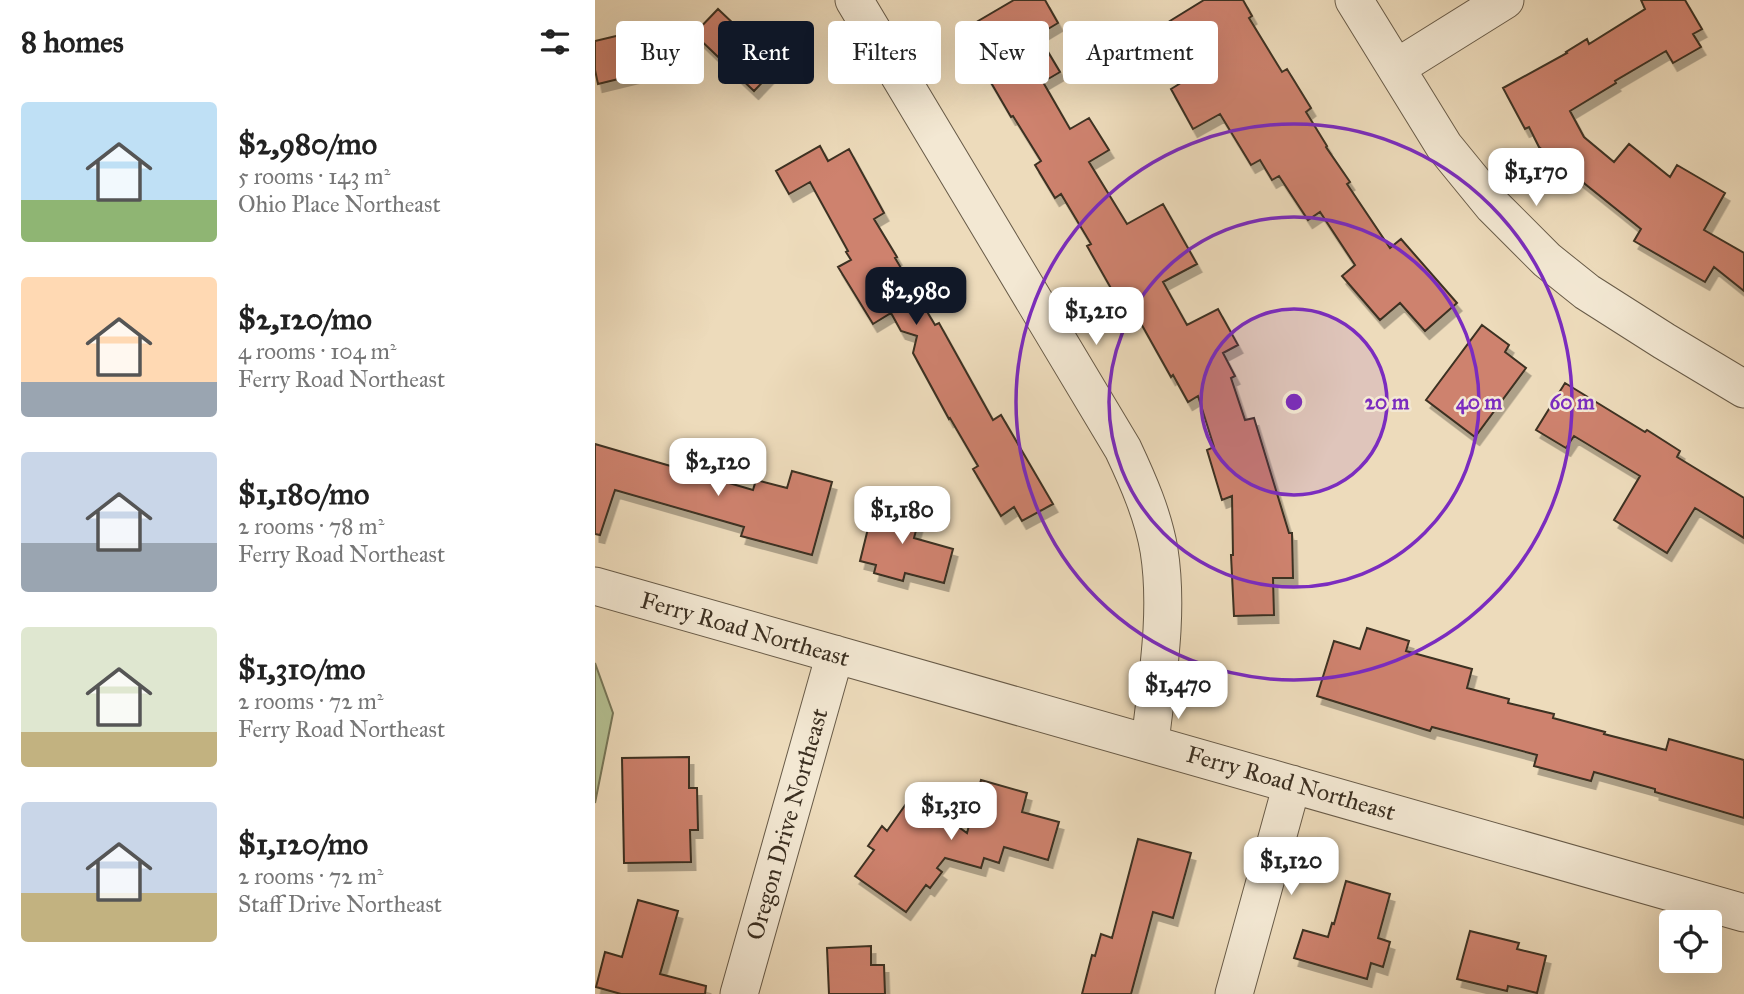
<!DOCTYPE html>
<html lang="en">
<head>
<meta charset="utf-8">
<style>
	body { margin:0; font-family:"IM FELL Great Primer",serif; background:#f2f2f2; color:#222; height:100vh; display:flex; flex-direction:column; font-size:26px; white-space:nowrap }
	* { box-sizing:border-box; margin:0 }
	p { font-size:23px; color:#767676 }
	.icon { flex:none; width:38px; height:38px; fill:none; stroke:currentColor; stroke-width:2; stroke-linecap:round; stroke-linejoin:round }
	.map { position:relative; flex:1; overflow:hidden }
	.details { display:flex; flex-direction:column; background:#fff; width:595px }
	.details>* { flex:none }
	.top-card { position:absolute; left:21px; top:21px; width:665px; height:63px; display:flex; gap:14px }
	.buttons { position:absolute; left:1064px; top:910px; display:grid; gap:14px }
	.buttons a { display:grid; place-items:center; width:63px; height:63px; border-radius:7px; background:#fff; box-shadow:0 7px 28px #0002; font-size:35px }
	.price { position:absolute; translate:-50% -60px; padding:0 16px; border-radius:14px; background:#fff; color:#222; font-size:23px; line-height:46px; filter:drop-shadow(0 2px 4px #0008) }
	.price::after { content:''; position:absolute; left:50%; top:42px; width:21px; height:16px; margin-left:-10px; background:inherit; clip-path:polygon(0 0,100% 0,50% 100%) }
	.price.current { background:#111827; color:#fff }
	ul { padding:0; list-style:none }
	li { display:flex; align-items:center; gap:21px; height:175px; padding:0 21px }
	li span { display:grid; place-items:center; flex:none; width:196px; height:140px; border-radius:7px; color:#555 }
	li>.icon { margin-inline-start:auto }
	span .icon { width:84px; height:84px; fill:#fffc; stroke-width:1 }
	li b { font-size:30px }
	h2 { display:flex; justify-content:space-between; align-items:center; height:84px; padding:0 21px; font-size:30px }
	.tag { padding:0 24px; border-radius:7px; background:#fff; box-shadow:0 7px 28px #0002; font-size:24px; line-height:63px }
	.tag.current { background:#111827; color:#fff }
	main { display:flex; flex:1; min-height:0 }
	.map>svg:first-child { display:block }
	.green { fill:#b5c193; stroke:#78785a; stroke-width:2 }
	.building { fill:#ce826e; stroke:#3c3022; stroke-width:2; filter:url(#shadow) }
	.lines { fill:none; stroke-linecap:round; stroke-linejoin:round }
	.minor-casing { stroke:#685b48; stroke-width:39 }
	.minor { stroke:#f3e8d3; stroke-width:37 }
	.ring { fill:none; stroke:#7b2cbf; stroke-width:3.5 }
	.labels { text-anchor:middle; stroke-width:5; stroke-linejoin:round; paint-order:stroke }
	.street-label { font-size:24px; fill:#3c3022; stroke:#f3e8d3 }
	.centre { fill:#7b2cbf; stroke:#f3e8d3; stroke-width:3.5 }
	.ring-label { font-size:21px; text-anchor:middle; font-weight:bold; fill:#7b2cbf; stroke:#f3e8d3; stroke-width:5; stroke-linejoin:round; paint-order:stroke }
</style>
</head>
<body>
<main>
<section class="details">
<h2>8 homes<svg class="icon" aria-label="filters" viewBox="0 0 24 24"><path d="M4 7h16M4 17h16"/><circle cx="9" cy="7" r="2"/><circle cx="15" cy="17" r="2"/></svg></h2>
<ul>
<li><span style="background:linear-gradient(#bfe0f5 70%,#8fb573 0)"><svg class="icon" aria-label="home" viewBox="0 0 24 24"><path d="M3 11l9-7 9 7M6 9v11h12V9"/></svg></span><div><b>$2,980/mo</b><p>5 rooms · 143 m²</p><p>Ohio Place Northeast</p></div></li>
<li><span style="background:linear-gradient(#ffd9b3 75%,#9aa5b1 0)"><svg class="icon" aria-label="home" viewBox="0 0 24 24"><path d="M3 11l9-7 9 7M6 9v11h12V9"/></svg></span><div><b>$2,120/mo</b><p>4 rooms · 104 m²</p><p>Ferry Road Northeast</p></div></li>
<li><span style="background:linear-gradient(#c9d6e8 65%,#9aa5b1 0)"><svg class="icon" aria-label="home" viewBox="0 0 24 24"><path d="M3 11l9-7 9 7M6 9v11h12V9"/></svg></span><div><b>$1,180/mo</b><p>2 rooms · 78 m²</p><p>Ferry Road Northeast</p></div></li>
<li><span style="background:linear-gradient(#dfe7d0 75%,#c2b280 0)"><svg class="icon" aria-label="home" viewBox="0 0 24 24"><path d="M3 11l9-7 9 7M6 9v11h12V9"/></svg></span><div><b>$1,310/mo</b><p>2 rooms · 72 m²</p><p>Ferry Road Northeast</p></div></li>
<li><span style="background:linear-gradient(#c9d6e8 65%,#c2b280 0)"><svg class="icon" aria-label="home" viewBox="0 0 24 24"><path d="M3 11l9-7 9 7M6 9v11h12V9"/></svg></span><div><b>$1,120/mo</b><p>2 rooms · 72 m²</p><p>Staff Drive Northeast</p></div></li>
</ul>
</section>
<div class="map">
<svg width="1149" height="994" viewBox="0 0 1149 994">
	<defs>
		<filter id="shadow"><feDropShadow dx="4.5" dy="8" stdDeviation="0" flood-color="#0004"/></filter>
	</defs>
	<rect width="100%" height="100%" fill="#eddbbb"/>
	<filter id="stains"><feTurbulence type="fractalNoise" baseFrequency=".00286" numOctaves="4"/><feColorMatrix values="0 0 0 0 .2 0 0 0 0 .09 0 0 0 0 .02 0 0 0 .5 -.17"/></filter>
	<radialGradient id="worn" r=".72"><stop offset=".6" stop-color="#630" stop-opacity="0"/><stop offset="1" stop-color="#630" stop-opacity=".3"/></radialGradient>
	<path class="green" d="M0,663L18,713L0,803Z"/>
	<path class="building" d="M419,0H450L463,23L443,35L465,72L448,82L475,129L494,118L514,150L494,162L532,224L568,204L602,264L568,282L592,325L623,309L643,345L628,353L640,376L636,378L650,420L659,418L694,533H697L698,578H678L679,615L639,616L636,555H638L637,496L627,500L612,450L619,447L603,396L593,402L578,375L576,377L534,302L526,306L492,246L496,244L466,194L460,198L440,165L446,161L418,116L416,117L366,31Z
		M609,0H648L657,16L654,18L687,72L692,69L716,108L711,112L732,146L731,147L755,182L752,184L795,248L806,239L862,303L830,331L805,303L785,320L747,276L760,265L725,212L713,220L684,176L677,180L665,160L656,165L625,114L598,129L576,89L589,81L575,59L587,52L570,24Z
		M1046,0H1090L1107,29L1098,34L1106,47L1078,63L1071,51L1020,81L1021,83L975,111L989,137L1019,162L1034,144L1075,177L1082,165L1130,193L1109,230L1149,253V291L1119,267L1110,282L1039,241L1046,229L944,147L934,127L930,129L908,88L972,53L971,52L992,39L994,44L1050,9Z
		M123,9L183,66L159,91L99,34Z
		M76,28L85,64L3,84L0,70V41L38,32L39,37Z
		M225,146L233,161L254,149L289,213L279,219L302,257L300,258L340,325L344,323L398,420L406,415L458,504L427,521L419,507L406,516L378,469L383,466L355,418L354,419L318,353L322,336L306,331L296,313L278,324L243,267L256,260L251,252L253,251L215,182L194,194L181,171Z
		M887,325L914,345L910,352L931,368L880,437L831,400Z
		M970,383L1050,432L1052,430L1085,451L1082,457L1149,498V538L1100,508L1072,553L1019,520L1045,476L979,436L971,448L941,430Z
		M0,444L158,490L161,480L192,488L197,471L237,482L217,555L146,536L149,527L20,490L5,535L0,534Z
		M280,500L326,512L319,538L358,549L349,583L310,573L308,581L279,573L281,565L265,561Z
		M772,628L814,641L811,651L877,669L872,688L914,699L913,703L959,714L958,718L1010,732L1009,734L1071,750L1074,739L1149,760V818L1060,792V789L999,772L996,781L939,766L942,755L837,727L835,731L722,696L739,641L765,649Z
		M94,757V788H102L103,830H95L96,862L29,863L27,758Z
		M386,780L432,793L427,812L464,822L453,860L409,847L404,863L389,858L386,868L350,858L342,868L347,872L335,888L331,885L311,912L260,876L279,850L273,846L287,826L292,831L318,794L372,833Z
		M543,839L596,853L578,918L558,912L536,994H487L497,955L500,956L506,934L517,938Z
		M751,881L795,894L783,938L795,942L788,967L776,963L772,979L699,958L708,930L733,937L737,923L739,924Z
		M43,900L83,911L65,974L111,986L110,994H26L1,987L10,952L27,957Z
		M875,931L924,943L922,949L951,956L942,993L913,986L912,991L862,979Z
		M276,946V965H289L290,994H234L232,948Z"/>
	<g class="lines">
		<g class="minor-casing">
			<path id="minor" d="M259,0L528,449C543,481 558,515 564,550C574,613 562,680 555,743
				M759,0L849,146L898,206L952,260L992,292L1069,341L1149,389
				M801,68L910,0
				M0,586L1149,913
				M144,994L240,654
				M639,994L697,784"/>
		</g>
		<use href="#minor" class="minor"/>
	</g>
	<circle cx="699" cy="402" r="93" fill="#7b2cbf" fill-opacity=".12"/>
	<g class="ring">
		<circle cx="699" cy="402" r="93"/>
		<circle cx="699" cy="402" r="185"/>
		<circle cx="699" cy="402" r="278"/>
	</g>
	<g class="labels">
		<g class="street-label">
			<text transform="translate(150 629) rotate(16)" y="8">Ferry Road Northeast</text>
			<text transform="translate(696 783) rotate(16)" y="8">Ferry Road Northeast</text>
			<text transform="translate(192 824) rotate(-74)" y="8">Oregon Drive Northeast</text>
		</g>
	</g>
	<circle cx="699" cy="402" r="10" class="centre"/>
	<g class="ring-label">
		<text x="792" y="409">20 m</text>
		<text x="884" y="409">40 m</text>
		<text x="977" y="409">60 m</text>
	</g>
	<rect width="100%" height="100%" filter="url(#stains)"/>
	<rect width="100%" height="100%" fill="url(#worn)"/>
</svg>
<div class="buttons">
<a><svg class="icon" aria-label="locate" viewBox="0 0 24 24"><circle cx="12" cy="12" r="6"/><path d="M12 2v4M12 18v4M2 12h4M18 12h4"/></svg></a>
</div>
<b class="price" style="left:941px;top:208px">$1,170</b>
<b class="price current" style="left:321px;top:327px">$2,980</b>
<b class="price" style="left:501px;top:347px">$1,210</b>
<b class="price" style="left:123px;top:498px">$2,120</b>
<b class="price" style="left:307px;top:546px">$1,180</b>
<b class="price" style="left:583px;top:721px">$1,470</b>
<b class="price" style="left:356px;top:842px">$1,310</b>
<b class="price" style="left:696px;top:897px">$1,120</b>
<div class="top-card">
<a class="tag">Buy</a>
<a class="tag current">Rent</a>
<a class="tag">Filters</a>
<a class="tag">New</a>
<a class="tag">Apartment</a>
</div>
</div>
</main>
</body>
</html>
